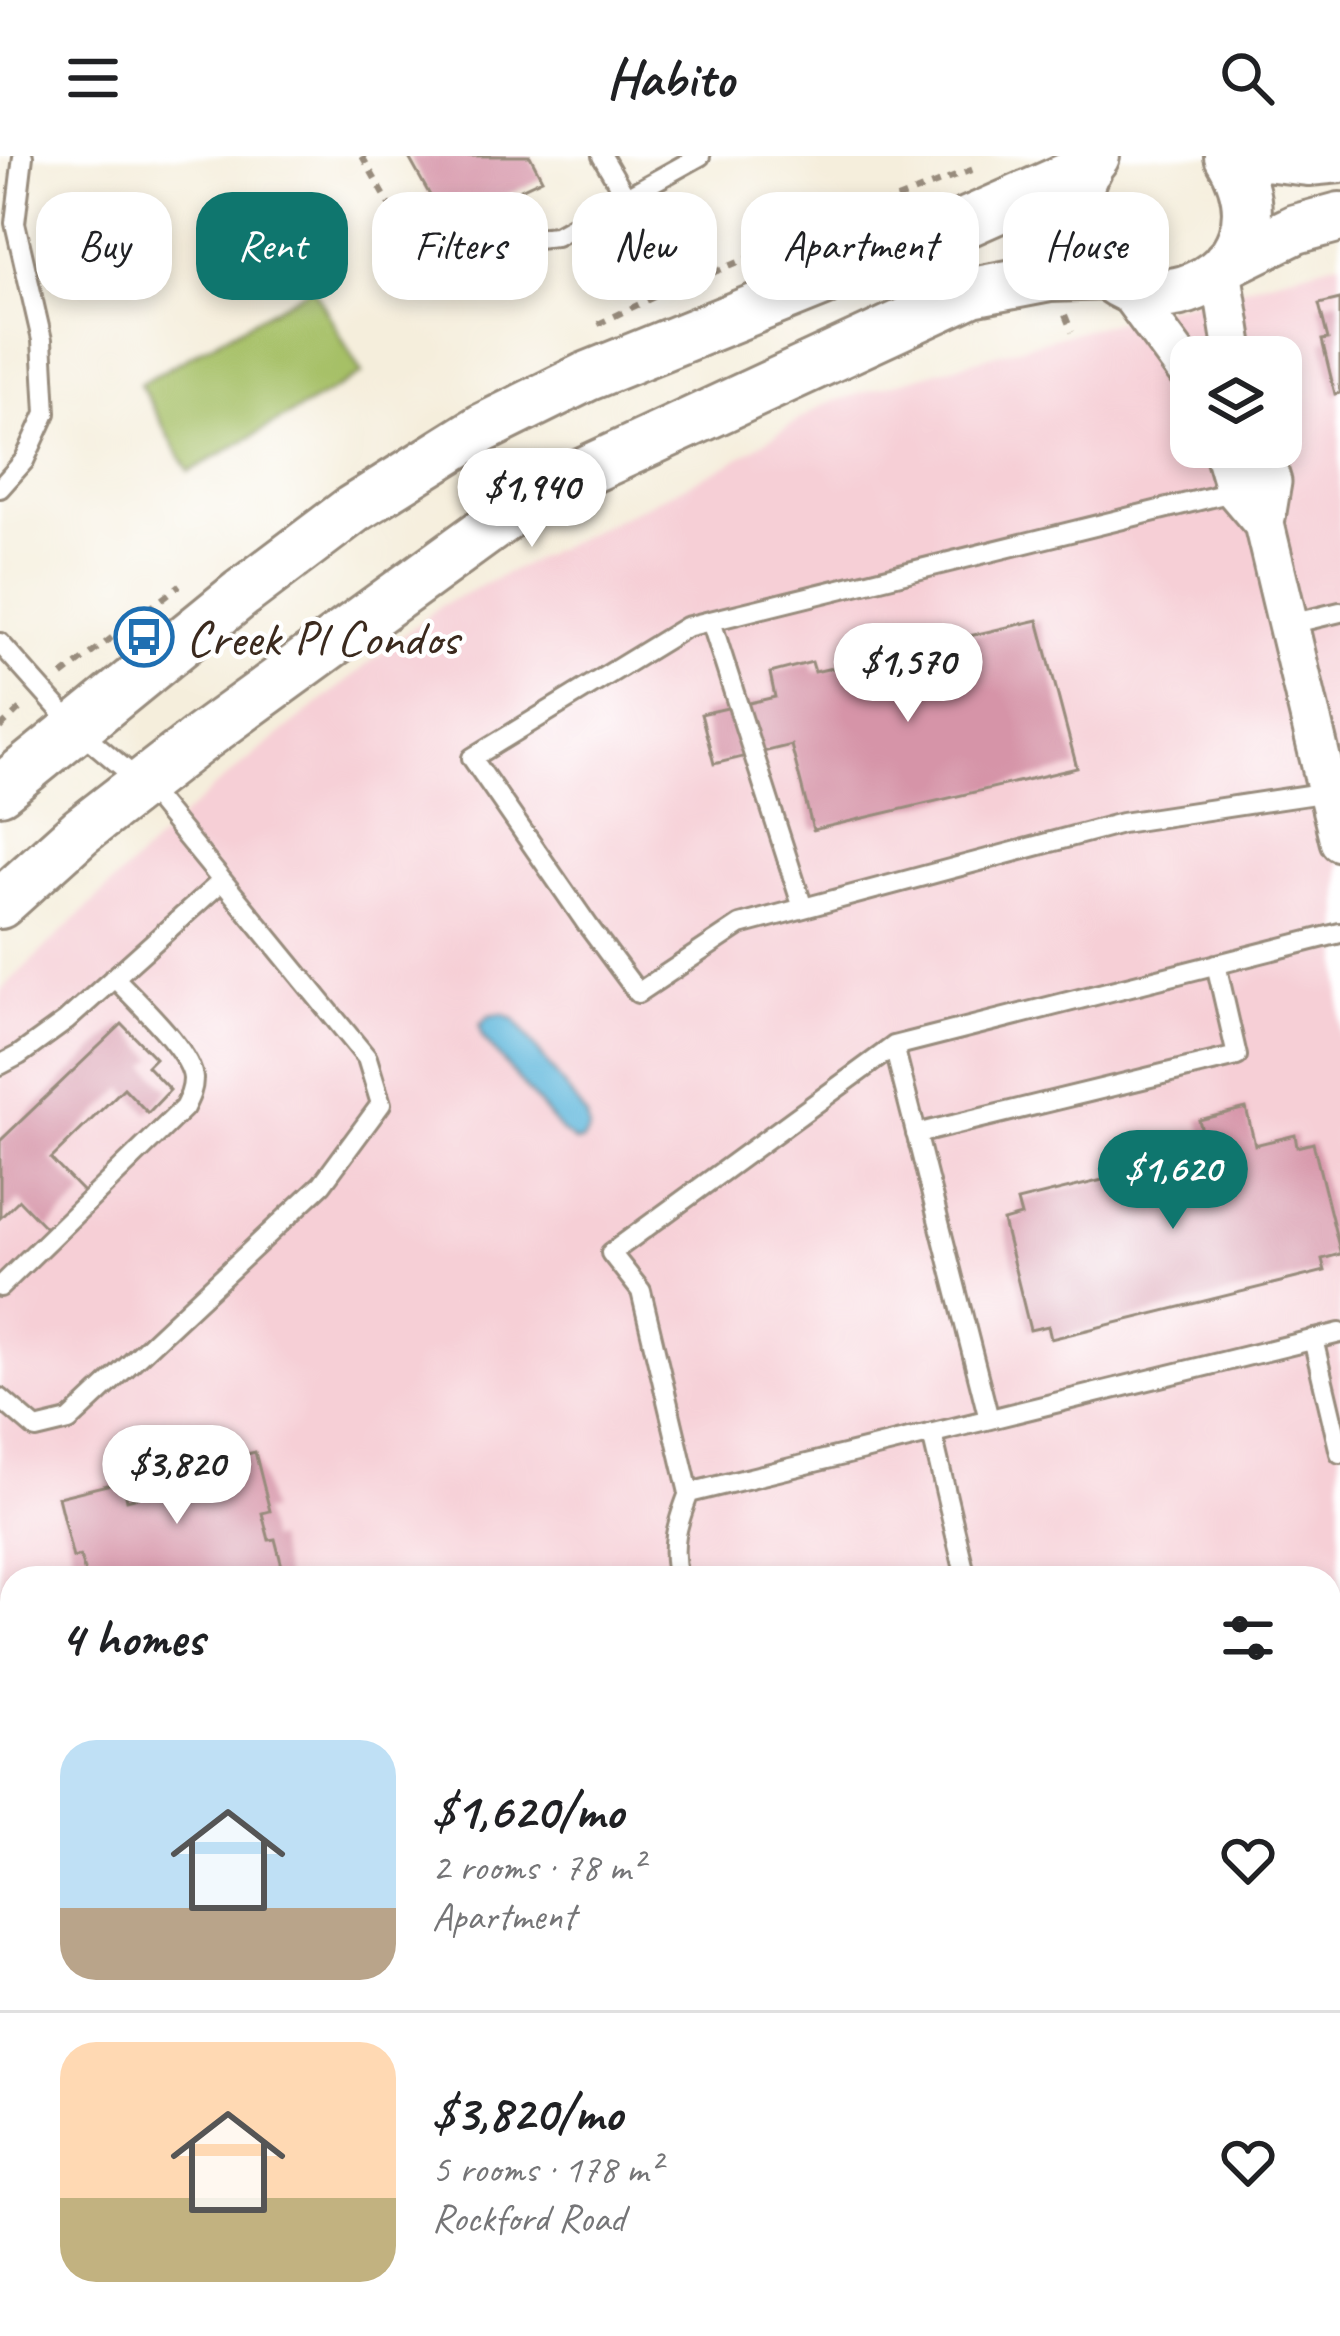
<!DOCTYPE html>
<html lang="en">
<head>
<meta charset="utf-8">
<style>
	body { margin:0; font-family:Caveat,sans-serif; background:#f2f2f2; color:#202124; height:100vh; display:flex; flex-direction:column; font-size:45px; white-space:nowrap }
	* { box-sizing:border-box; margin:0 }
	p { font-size:39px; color:#757577 }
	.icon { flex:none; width:66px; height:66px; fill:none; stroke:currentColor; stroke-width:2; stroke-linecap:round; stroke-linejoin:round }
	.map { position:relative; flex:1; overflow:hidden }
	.details { position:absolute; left:0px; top:1410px; width:1341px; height:771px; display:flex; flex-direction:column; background:#fff; border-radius:36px 36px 0 0; box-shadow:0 6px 18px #0003 }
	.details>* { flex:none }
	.banner { position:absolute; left:36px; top:36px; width:1269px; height:108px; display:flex; gap:24px }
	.tools { position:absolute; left:1170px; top:180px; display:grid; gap:24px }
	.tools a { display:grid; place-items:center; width:132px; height:132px; border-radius:24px; background:#fff; box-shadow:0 6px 18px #0003; font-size:60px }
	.price { position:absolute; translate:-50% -102px; padding:0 27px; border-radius:42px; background:#fff; color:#222; font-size:39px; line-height:78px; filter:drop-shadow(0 3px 6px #0008) }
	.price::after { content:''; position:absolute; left:50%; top:72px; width:36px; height:27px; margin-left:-18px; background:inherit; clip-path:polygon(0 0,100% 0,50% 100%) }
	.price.active { background:#0f766e; color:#fff }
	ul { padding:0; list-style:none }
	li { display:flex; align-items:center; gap:36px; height:300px; padding:0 60px }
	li+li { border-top:3px solid #e0e0e0 }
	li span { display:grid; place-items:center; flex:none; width:336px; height:240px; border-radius:36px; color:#555 }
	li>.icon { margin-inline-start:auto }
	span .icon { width:144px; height:144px; fill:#fffc; stroke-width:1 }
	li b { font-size:51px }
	h2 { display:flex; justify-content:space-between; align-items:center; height:144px; padding:0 60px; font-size:51px }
	.chip { padding:0 42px; border-radius:36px; background:#fff; box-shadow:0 6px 18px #0003; font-size:42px; line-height:108px }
	.chip.active { background:#0f766e; color:#fff }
	header { display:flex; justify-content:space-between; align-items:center; height:156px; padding:0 60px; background:#fff; font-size:54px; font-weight:700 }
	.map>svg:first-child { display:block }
	.built { fill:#f6cfd6; fill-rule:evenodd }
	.green { fill:#a6c066; stroke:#707542; stroke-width:3 }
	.water { fill:#5fb7dc; stroke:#4d707d; stroke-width:3 }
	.building { fill:#d694a8 }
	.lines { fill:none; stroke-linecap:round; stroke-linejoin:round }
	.service-casing { stroke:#988c7d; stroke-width:24 }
	.minor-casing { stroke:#988c7d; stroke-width:45 }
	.tertiary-casing { stroke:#988c7d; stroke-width:54 }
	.secondary-casing { stroke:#988c7d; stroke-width:60 }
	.path { stroke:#988c7d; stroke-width:6; stroke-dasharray:9 9; stroke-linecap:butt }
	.service { stroke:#fff; stroke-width:18 }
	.minor { stroke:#fff; stroke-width:39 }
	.tertiary { stroke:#fff; stroke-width:48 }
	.secondary { stroke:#fff; stroke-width:54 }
	.labels { text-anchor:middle; stroke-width:9; stroke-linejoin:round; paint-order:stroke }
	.poi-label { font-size:51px; fill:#3b2a1e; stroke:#fff; text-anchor:start }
</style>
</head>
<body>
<header><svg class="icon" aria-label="menu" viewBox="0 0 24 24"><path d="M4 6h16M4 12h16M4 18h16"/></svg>Habito<svg class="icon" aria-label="search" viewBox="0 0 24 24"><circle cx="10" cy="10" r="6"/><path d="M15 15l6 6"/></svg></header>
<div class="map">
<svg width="1340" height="2180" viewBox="0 0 1340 2180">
	<rect width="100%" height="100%" fill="#fff"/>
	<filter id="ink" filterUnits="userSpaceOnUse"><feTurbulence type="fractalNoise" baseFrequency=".00833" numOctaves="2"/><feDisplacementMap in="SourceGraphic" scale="24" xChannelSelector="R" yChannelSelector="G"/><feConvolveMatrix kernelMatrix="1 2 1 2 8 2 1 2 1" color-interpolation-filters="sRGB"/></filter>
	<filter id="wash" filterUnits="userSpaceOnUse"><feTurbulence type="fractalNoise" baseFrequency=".004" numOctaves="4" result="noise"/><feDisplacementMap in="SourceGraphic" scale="48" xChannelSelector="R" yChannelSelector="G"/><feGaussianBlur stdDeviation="2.7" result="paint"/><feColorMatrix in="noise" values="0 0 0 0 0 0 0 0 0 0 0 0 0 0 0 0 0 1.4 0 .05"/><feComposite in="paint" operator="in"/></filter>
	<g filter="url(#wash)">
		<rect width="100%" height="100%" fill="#f5eedc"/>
		<path class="built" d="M1340,105V1825L1329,1828V1422H12V1534L0,1506V835L211,634L440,450L729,308L824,248L1035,187ZM1191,201H1281V291H1191Z"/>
		<path class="green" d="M313,131L362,218L189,316L140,228Z"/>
		<path class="water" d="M503,858L515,864L587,961L589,974L583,984L576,986L561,975L482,880L480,869L489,860Z"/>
		<g id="blocks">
			<path class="building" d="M408,0H530L542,23L446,68Z
				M1340,143V237L1335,238L1322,184L1328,183L1319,148Z
				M1038,464L1077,612L813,674L791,589L714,608L701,558L775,541L770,517L812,506L815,516Z
				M122,868L155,902L147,910L170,934L148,957L124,932L51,1003L85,1038L48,1074L19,1044L0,1062V985Z
				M1246,952L1255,989L1295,979L1297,991L1313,987L1340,1095V1098L1322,1103L1325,1115L1051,1183L1048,1170L1030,1174L1003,1065L1021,1060L1017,1045L1204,999L1206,989L1199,964Z
				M255,1296L270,1355L262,1357L269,1384L275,1383L285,1422H86L80,1400L73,1402L58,1341L123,1325L127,1344L150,1338L146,1324L156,1317L168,1318L172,1333L193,1328L189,1312Z
				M1340,1578V1714L1329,1717V1581Z"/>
		</g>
	</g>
	<g filter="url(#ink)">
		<use href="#blocks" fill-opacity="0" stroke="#988c7d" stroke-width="3"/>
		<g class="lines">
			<g class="service-casing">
				<path id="service" d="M602,0L626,41
					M516,84L556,80L700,0
					M0,332L24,305L46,257L42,184L15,67L23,0
					M1236,335L686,471L472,602L589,771L638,837L740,769L1122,667L1328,636
					M711,465L803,752
					M1286,469L1340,456
					M0,487L76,572L144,629L367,902L381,948L322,1028L69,1265L36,1273L0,1242
					M894,890L989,1263
					M0,909L19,899L66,865L222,725
					M916,978L1237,900L1216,808
					M0,1131L184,952C189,942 193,934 193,923C192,896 134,843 114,821
					M1313,1183L1340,1297
					M932,1278L966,1422
					M689,1337L1340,1177
					M678,1422C670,1390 677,1368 689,1337L641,1135L611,1097L894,890L1340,777
					M1329,1496L1340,1493
					M1329,1783L1340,1781"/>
			</g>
			<g class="minor-casing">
				<path id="minor" d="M1221,114L1235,201
					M1124,129L1191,220
					M1223,291L1236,335L1264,368
					M1260,291L1271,326L1264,368L1340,685
					M872,2169L873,2180"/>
			</g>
			<g class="tertiary-casing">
				<path id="tertiary" d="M1095,0C1079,18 1073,46 1079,70C1111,200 1306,124 1229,0
					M1264,0L1308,5L1340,2
					M1227,107L1296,73L1340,61
					M0,634L242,437L352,354L483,272L586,221L938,79L1087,13
					M0,748L81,675L201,582L538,337L972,136L1050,121L1110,119"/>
			</g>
			<g class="secondary-casing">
				<path id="secondary" d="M0,1621L12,1650
					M0,1783L12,1821
					M1329,1888L1340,1885
					M1329,1962L1340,1960
					M99,2169L101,2180
					M142,2180L186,2169
					M445,2180L490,2169"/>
			</g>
			<path class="path" d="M362,0L419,100L462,124L501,115L504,109
				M1065,159L1072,176
				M598,168L654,141L804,79L979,11
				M62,520L180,429
				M0,572L23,550
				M0,2146L12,2144
				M607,2180L655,2169"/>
			<use href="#service" class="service"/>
			<use href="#minor" class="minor"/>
			<use href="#tertiary" class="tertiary"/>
			<use href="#secondary" class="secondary"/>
		</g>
	</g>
	<defs>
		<g id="bus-ring" transform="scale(3)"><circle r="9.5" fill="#fff" stroke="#1f6fb2" stroke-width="1.5"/><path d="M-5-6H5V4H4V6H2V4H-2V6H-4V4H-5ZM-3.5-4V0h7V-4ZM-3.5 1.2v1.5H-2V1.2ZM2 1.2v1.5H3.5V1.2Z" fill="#1f6fb2"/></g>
	</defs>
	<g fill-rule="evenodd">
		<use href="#bus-ring" x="144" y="481"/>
	</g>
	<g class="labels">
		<g class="poi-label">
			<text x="186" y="499">Creek Pl Condos</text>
		</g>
	</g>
</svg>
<div class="tools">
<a><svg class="icon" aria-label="layers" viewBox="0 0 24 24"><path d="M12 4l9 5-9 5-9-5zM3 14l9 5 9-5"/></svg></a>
</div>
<b class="price" style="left:532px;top:394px">$1,940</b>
<b class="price" style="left:908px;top:569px">$1,570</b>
<b class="price active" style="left:1173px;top:1076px">$1,620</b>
<b class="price" style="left:177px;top:1371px">$3,820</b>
<div class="banner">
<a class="chip">Buy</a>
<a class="chip active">Rent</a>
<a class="chip">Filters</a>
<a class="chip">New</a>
<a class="chip">Apartment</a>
<a class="chip">House</a>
</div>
<section class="details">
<h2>4 homes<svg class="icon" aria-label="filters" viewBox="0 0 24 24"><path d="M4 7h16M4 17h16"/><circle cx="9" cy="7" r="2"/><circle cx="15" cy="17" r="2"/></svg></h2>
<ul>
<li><span style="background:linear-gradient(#bfe0f5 70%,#b9a48a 0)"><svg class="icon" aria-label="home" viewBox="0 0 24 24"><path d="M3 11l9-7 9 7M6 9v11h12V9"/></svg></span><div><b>$1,620/mo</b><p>2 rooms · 78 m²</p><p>Apartment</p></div><svg class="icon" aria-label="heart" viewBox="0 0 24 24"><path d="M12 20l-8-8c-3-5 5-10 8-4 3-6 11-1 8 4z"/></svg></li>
<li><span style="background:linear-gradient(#ffd9b3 65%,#c2b280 0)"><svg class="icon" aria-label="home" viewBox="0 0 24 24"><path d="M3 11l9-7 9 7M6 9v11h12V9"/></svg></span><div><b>$3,820/mo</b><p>5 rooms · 178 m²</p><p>Rockford Road</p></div><svg class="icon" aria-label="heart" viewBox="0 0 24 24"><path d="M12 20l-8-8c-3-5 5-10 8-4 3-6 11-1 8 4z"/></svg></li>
</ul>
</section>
</div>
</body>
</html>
